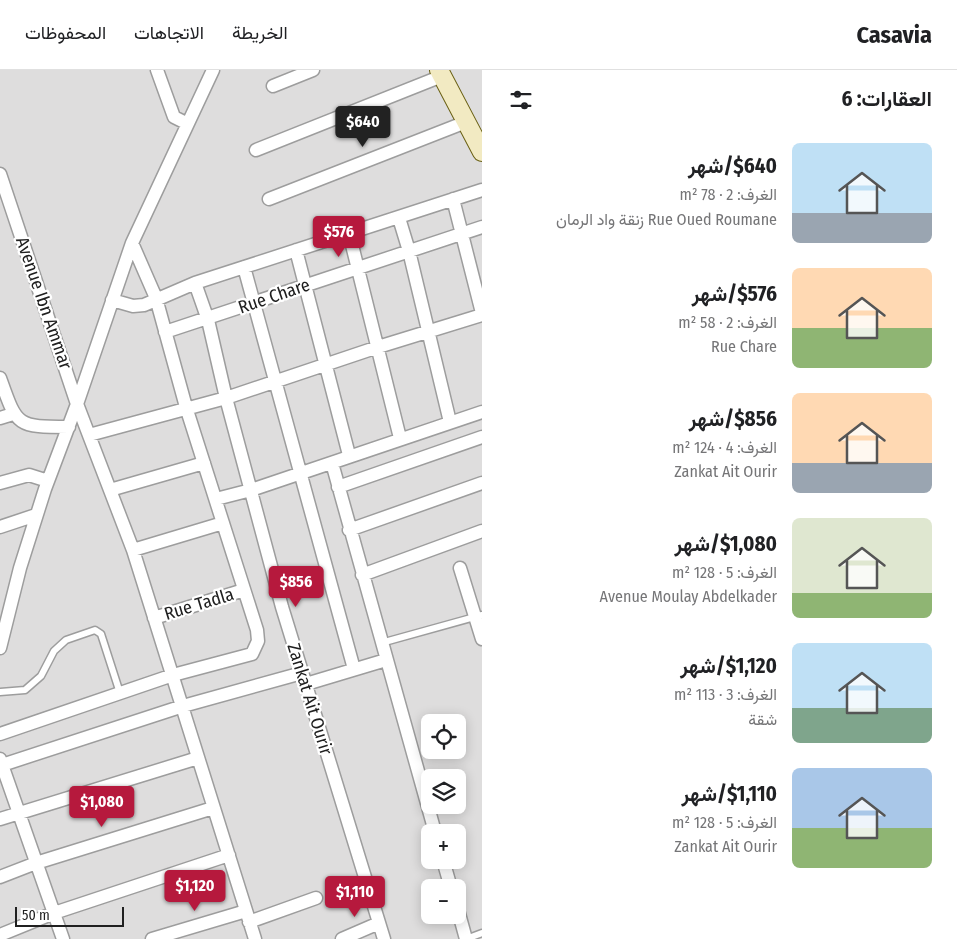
<!DOCTYPE html>
<html lang="ar">
<head>
<meta charset="utf-8">
<style>
	body { margin:0; font-family:"Fira Sans Condensed",Vazirmatn,sans-serif; background:#f6f6f6; color:#202124; direction:rtl; height:100vh; display:flex; flex-direction:column; font-size:19px; white-space:nowrap }
	* { box-sizing:border-box; margin:0 }
	p { font-size:16px; color:#757577 }
	.icon { flex:none; width:28px; height:28px; fill:none; stroke:currentColor; stroke-width:2; stroke-linecap:round; stroke-linejoin:round }
	.map { position:relative; flex:1; overflow:hidden; direction:ltr }
	.drawer { display:flex; flex-direction:column; background:#fff; width:475px }
	.drawer>* { flex:none }
	.fabs { position:absolute; left:421px; top:644px; display:grid; gap:10px }
	.fabs a { display:grid; place-items:center; width:45px; height:45px; border-radius:8px; background:#fff; box-shadow:0 2px 12px #0003; font-size:25px }
	.scale { position:absolute; left:15px; bottom:12px; width:109px; box-sizing:border-box; padding-left:5px; border:2px solid #202020; border-top:0; font-size:14px; line-height:18px; white-space:nowrap; color:#202020; -webkit-text-stroke:4px #fff; paint-order:stroke }
	.price { position:absolute; translate:-50% -42px; padding:0 11px; border-radius:5px; background:#b6193d; color:#fff; font-size:16px; line-height:32px; filter:drop-shadow(0 1px 2px #0008) }
	.price::after { content:''; position:absolute; left:50%; top:30px; width:15px; height:11px; margin-left:-8px; background:inherit; clip-path:polygon(0 0,100% 0,50% 100%) }
	.price.on { background:#222; color:#fff }
	ul { padding:0; list-style:none }
	li { display:flex; align-items:center; gap:15px; height:125px; padding:0 25px }
	li span { display:grid; place-items:center; flex:none; width:140px; height:100px; border-radius:8px; color:#555 }
	li>.icon { margin-inline-start:auto }
	span .icon { width:60px; height:60px; fill:#fffc; stroke-width:1 }
	li b { font-size:21px }
	h2 { display:flex; justify-content:space-between; align-items:center; height:60px; padding:0 25px; font-size:21px }
	header { display:flex; align-items:center; gap:30px; box-sizing:border-box; height:70px; padding:0 25px; background:#fff; border-bottom:1px solid #e0e0e0 }
	header strong { font-size:24px }
	nav { display:flex; gap:28px; margin-inline-start:auto; font-size:18px }
	main { display:flex; flex:1; min-height:0 }
	.map>svg:first-child { display:block }
	.residential { fill:#dedddd; fill-rule:evenodd }
	.lines { fill:none; stroke-linecap:round; stroke-linejoin:round }
	.lane-casing { stroke:#9d9d9d; stroke-width:9 }
	.street-casing { stroke:#9d9d9d; stroke-width:15 }
	.secondary-casing { stroke:#6a6013; stroke-width:20 }
	.lane { stroke:#fff; stroke-width:6 }
	.street { stroke:#fff; stroke-width:12 }
	.secondary { stroke:#f2eac2; stroke-width:18 }
	.labels { text-anchor:middle; stroke-width:4.5; stroke-linejoin:round; paint-order:stroke }
	.street-label { font-size:18px; fill:#202020; stroke:#fff }
</style>
</head>
<body>
<header>
<strong>Casavia</strong>
<nav><a>الخريطة</a><a>الاتجاهات</a><a>المحفوظات</a></nav>
</header>
<main>
<section class="drawer">
<h2>العقارات: 6<svg class="icon" aria-label="filters" viewBox="0 0 24 24"><path d="M4 7h16M4 17h16"/><circle cx="9" cy="7" r="2"/><circle cx="15" cy="17" r="2"/></svg></h2>
<ul>
<li><span style="background:linear-gradient(#bfe0f5 70%,#9aa5b1 0)"><svg class="icon" aria-label="home" viewBox="0 0 24 24"><path d="M3 11l9-7 9 7M6 9v11h12V9"/></svg></span><div><b>$640/شهر</b><p>الغرف: 2 · 78 m²</p><p>Rue Oued Roumane زنقة واد الرمان</p></div></li>
<li><span style="background:linear-gradient(#ffd9b3 60%,#8fb573 0)"><svg class="icon" aria-label="home" viewBox="0 0 24 24"><path d="M3 11l9-7 9 7M6 9v11h12V9"/></svg></span><div><b>$576/شهر</b><p>الغرف: 2 · 58 m²</p><p>Rue Chare</p></div></li>
<li><span style="background:linear-gradient(#ffd9b3 70%,#9aa5b1 0)"><svg class="icon" aria-label="home" viewBox="0 0 24 24"><path d="M3 11l9-7 9 7M6 9v11h12V9"/></svg></span><div><b>$856/شهر</b><p>الغرف: 4 · 124 m²</p><p>Zankat Ait Ourir</p></div></li>
<li><span style="background:linear-gradient(#dfe7d0 75%,#8fb573 0)"><svg class="icon" aria-label="home" viewBox="0 0 24 24"><path d="M3 11l9-7 9 7M6 9v11h12V9"/></svg></span><div><b>$1,080/شهر</b><p>الغرف: 5 · 128 m²</p><p>Avenue Moulay Abdelkader</p></div></li>
<li><span style="background:linear-gradient(#bfe0f5 65%,#7fa58c 0)"><svg class="icon" aria-label="home" viewBox="0 0 24 24"><path d="M3 11l9-7 9 7M6 9v11h12V9"/></svg></span><div><b>$1,120/شهر</b><p>الغرف: 3 · 113 m²</p><p>شقة</p></div></li>
<li><span style="background:linear-gradient(#a9c7e8 60%,#8fb573 0)"><svg class="icon" aria-label="home" viewBox="0 0 24 24"><path d="M3 11l9-7 9 7M6 9v11h12V9"/></svg></span><div><b>$1,110/شهر</b><p>الغرف: 5 · 128 m²</p><p>Zankat Ait Ourir</p></div></li>
</ul>
</section>
<div class="map">
<svg width="482" height="869" viewBox="0 0 482 869">
	<rect width="100%" height="100%" fill="#efebe7"/>
	<path class="residential" d="M0,0H482V869H0ZM430,652H458V680H430ZM430,708H458V735H430ZM430,762H458V790H430ZM430,818H458V845H430Z"/>
	<g class="lines">
		<g class="lane-casing">
			<path id="lane" d="M381,573L482,545
				M0,622L25,620L41,606L54,581L66,570L95,560L101,564L120,623
				M466,869L482,863"/>
		</g>
		<g class="street-casing">
			<path id="street" d="M157,0L174,47L186,53
				M273,16L313,0
				M256,80L442,6
				M0,104L77,334L133,480L255,869
				M269,129L466,52
				M453,129L482,243
				M399,148L409,181L450,352
				M349,163L400,368
				M296,180L349,385
				M244,197L354,599
				M195,213L208,250L226,328L282,537L384,869
				M112,230L133,236L144,235L195,213L482,120
				M165,262L482,157
				M0,308C17,356 16,357 69,357
				M0,348L13,344
				M89,365L226,328L378,277L482,245
				M332,393L435,762
				M0,413L29,405L48,411
				M338,417L482,367
				M110,420L204,393
				M216,429L251,420L482,342
				M0,457L36,445
				M349,460L482,413
				M133,480L223,453
				M460,498L482,569
				M362,505L482,461
				M154,548L244,520
				M0,578L20,498L45,419L77,334L132,173L213,0
				M306,614L386,590
				M0,664L173,605L252,584L258,571L257,560L186,337L156,228L132,173
				M0,689L63,869
				M2,695L183,636L302,603
				M0,749L198,688
				M443,790L451,818
				M0,807L36,793L213,738
				M458,840L466,869
				M249,852L316,828
				M0,865L54,843L229,785
				M152,869L246,841
				M342,869L379,853"/>
		</g>
		<g class="secondary-casing">
			<path id="secondary" d="M439,0L482,82"/>
		</g>
		<use href="#lane" class="lane"/>
		<use href="#street" class="street"/>
		<use href="#secondary" class="secondary"/>
	</g>
	<g class="labels">
		<g class="street-label">
			<text transform="translate(274 226) rotate(-19)" y="6">Rue Chare</text>
			<text transform="translate(44 233) rotate(71)" y="6">Avenue Ibn Ammar</text>
			<text transform="translate(199 534) rotate(-17)" y="6">Rue Tadla</text>
			<text transform="translate(310 629) rotate(73)" y="6">Zankat Ait Ourir</text>
		</g>
	</g>
</svg>
<div class="fabs">
<a><svg class="icon" aria-label="locate" viewBox="0 0 24 24"><circle cx="12" cy="12" r="6"/><path d="M12 2v4M12 18v4M2 12h4M18 12h4"/></svg></a>
<a><svg class="icon" aria-label="layers" viewBox="0 0 24 24"><path d="M12 4l9 5-9 5-9-5zM3 14l9 5 9-5"/></svg></a>
<a>+</a>
<a>−</a>
</div>
<div class="scale">50 m</div>
<b class="price on" style="left:363px;top:78px">$640</b>
<b class="price" style="left:339px;top:188px">$576</b>
<b class="price" style="left:296px;top:538px">$856</b>
<b class="price" style="left:102px;top:758px">$1,080</b>
<b class="price" style="left:195px;top:842px">$1,120</b>
<b class="price" style="left:355px;top:848px">$1,110</b>
</div>
</main>
</body>
</html>
